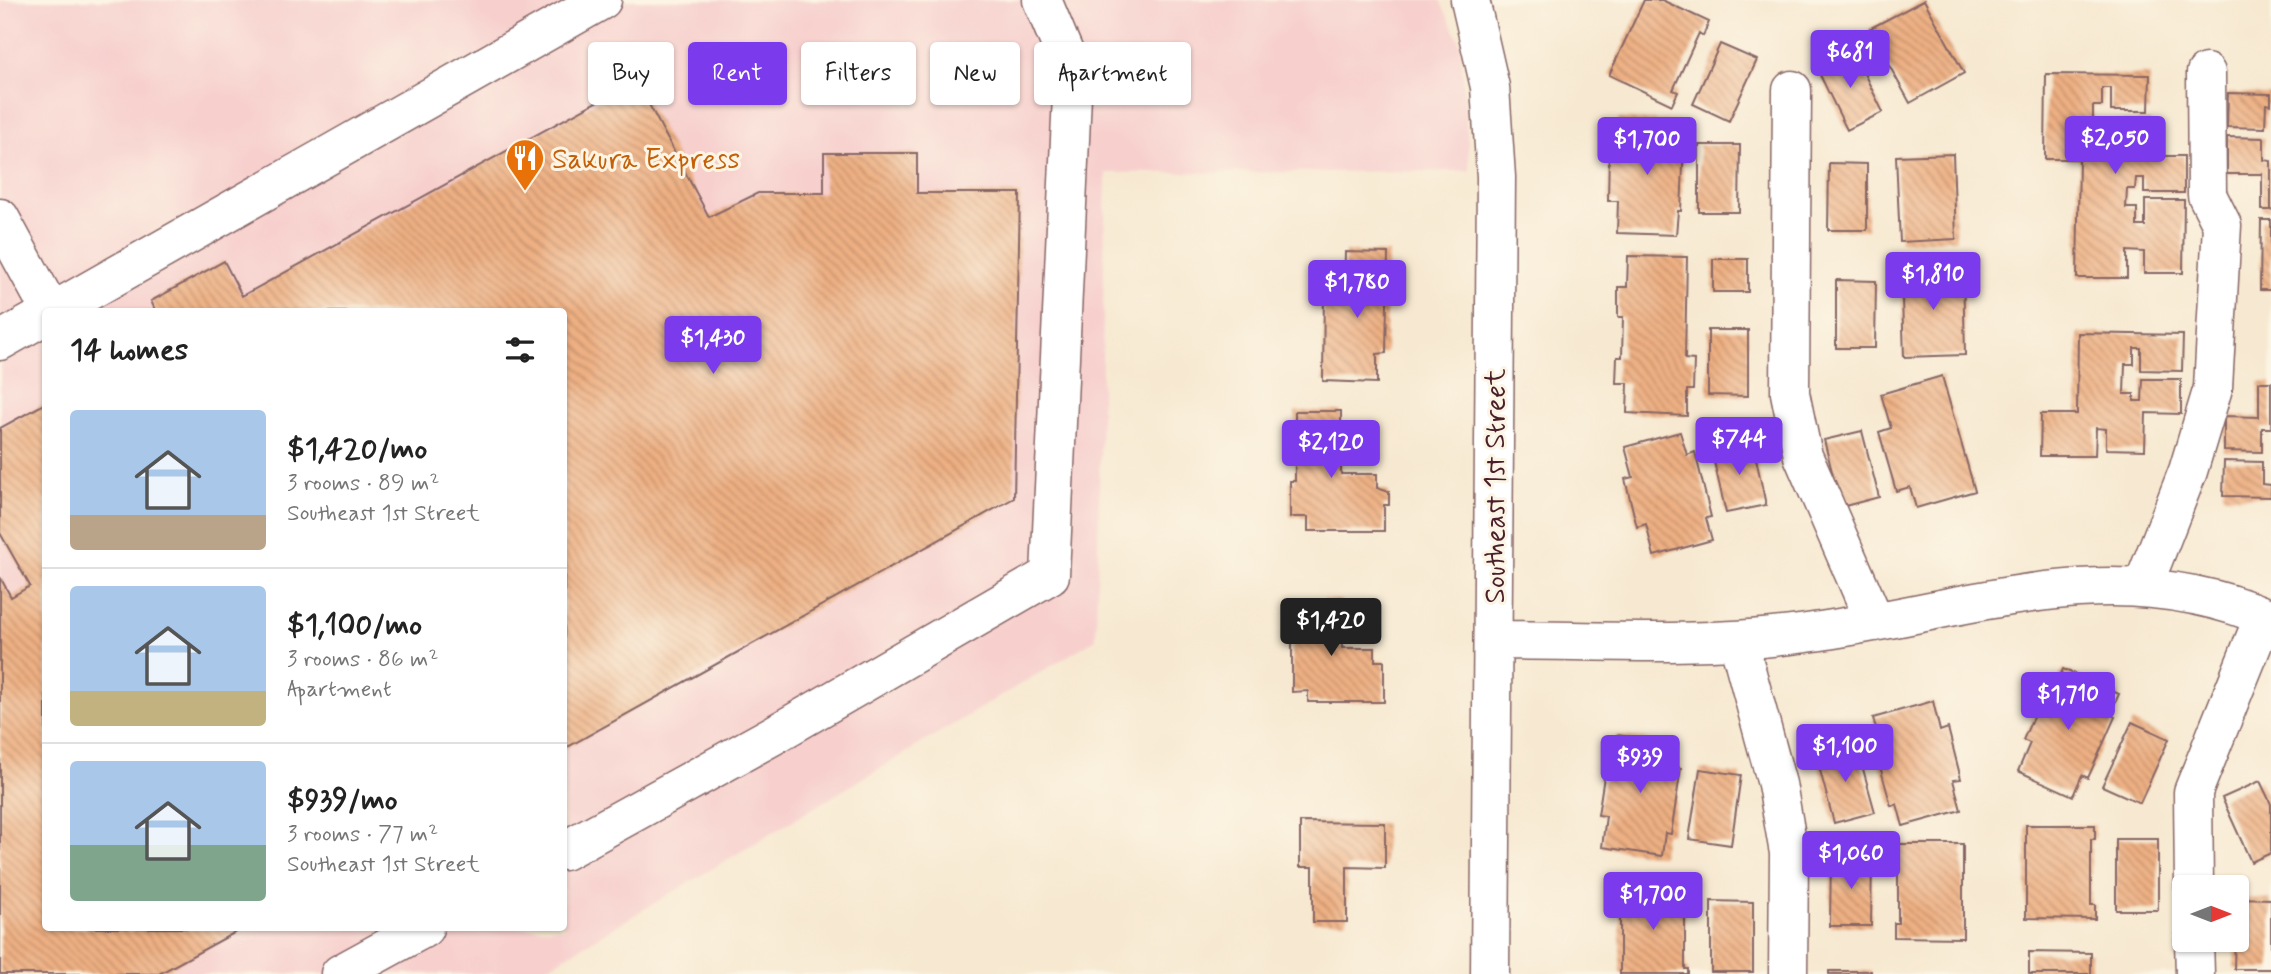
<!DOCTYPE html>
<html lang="en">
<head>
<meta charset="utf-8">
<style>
	body { margin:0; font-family:Mynerve,sans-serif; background:#f6f6f6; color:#222; height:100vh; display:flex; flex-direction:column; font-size:26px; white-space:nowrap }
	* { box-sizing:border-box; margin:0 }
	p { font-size:23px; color:#767676 }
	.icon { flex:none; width:38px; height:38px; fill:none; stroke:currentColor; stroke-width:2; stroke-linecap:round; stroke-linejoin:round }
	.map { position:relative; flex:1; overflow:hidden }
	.panel { position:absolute; left:42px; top:308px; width:525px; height:623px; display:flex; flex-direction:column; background:#fff; border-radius:7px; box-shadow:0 2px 5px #0004 }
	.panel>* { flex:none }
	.guide { position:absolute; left:588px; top:42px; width:665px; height:63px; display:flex; gap:14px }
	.needle { width:46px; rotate:90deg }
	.controls { position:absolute; left:2172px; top:875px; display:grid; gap:14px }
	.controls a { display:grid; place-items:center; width:77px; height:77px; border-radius:7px; background:#fff; box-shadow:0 2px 5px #0004; font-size:35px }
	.price { position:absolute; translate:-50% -60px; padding:0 16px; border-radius:7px; background:#7c3aed; color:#fff; font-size:23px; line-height:46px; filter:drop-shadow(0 2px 4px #0008) }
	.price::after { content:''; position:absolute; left:50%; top:42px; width:21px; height:16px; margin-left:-10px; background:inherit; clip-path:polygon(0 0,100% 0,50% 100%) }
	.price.current { background:#222; color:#fff }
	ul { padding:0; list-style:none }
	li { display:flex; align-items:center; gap:21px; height:175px; padding:0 28px }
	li+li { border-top:2px solid #e0e0e0 }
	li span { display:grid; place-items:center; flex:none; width:196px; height:140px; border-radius:7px; color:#555 }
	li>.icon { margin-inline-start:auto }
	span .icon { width:84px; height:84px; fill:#fffc; stroke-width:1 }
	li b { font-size:30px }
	h2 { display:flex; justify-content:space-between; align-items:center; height:84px; padding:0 28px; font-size:30px }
	.tag { padding:0 24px; border-radius:7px; background:#fff; box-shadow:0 2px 5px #0004; font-size:24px; line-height:63px }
	.tag.current { background:#7c3aed; color:#fff }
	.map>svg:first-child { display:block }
	.built { fill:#f7d0ce; fill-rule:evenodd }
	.building { fill:url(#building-back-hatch) }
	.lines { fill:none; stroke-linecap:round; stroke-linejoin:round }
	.minor-casing { stroke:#876665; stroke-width:41 }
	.minor { stroke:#fff; stroke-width:38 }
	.labels { text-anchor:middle; stroke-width:6; stroke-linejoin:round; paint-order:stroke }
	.food-label { font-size:28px; fill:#c56008; stroke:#fcf5e5; text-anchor:start }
	.street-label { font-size:28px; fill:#4a1f2b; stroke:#fcf5e5 }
</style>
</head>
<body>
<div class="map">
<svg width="2271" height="974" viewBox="0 0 2271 974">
	<defs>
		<pattern id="building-back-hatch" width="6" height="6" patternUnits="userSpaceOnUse" patternTransform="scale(1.75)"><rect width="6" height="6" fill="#eeb083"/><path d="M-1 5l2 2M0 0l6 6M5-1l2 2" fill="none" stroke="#c38f6b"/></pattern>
	</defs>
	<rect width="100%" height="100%" fill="#fcf5e5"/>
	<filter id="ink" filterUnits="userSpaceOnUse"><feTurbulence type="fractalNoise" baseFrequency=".0143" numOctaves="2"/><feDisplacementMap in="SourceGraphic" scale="14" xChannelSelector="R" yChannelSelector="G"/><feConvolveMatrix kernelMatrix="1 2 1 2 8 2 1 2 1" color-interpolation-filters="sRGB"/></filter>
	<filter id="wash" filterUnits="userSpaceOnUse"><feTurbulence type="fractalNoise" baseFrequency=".00686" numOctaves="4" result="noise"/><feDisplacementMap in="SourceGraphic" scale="28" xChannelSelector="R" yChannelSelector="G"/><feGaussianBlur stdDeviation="1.57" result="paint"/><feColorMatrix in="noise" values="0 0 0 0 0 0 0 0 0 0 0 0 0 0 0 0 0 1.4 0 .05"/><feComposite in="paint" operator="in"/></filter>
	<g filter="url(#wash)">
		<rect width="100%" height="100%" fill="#f7e9d1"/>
		<path class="built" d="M0,0H1440L1460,42L1470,171L1106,173L1096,639L536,974H0ZM46,312H564V928H46Z"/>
		<g id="blocks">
			<path class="building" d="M1644,0H1662L1709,22L1703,36L1699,33L1673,90L1678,92L1672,105L1609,75Z
				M1924,0L1964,73L1910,103L1869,29Z
				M1720,44L1757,60L1729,121L1693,104Z
				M1853,51L1883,112L1847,130L1817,69Z
				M2046,74L2150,75L2149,111H2111V88H2102V106H2093V125H2099V143L2111,142L2112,121H2150L2149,156H2184V193H2144V178H2136L2135,189H2127L2126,208H2137V226H2145V200H2184L2183,273H2144V252L2127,251V278H2077L2079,159H2045Z
				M636,80L709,217L758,193H824V153H917V193H1020L1014,498L564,749V312H156L151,301L224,261L242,296Z
				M2228,93L2271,94V105L2266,104L2265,128L2227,127Z
				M1618,119L1678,121L1677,144L1684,143L1681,211H1678L1676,235L1617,233L1618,201H1608L1609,151H1618Z
				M2227,137L2264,138V160L2271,161V210H2262V174H2227Z
				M1699,145H1740L1739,212H1699Z
				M1953,154L1956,239L1900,242L1896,156Z
				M1829,163L1867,164V230H1828Z
				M2261,220H2271V290H2260Z
				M1345,252L1388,253L1386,353L1377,354V383L1323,381L1324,290L1344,291Z
				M1628,256L1687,257L1685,359L1694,360L1693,390H1687V416L1627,413L1628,383H1616L1617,357H1622L1623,317H1618V287H1627Z
				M1713,259H1748V292H1713Z
				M1963,267L1965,355L1904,357L1901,269Z
				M1836,280L1876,281L1875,348H1836Z
				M1708,330H1748V396L1708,395Z
				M2078,333L2183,335L2182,371L2141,370V348H2134V364H2125L2124,394H2134V401H2142L2143,379H2181V414L2146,413L2145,450L2106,449V429L2096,428L2095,456H2040L2041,414H2077Z
				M1942,376L1975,491L1916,508L1910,487L1896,491L1879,432L1891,428L1881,394Z
				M2259,382H2271V428H2262V452L2224,451V416L2259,417Z
				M46,403V928H243L159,974H0V577L11,597L30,586L0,533V428Z
				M1295,411H1341V474H1377V488L1389,492V505H1384V531H1308V517H1290V481H1295Z
				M1862,431L1879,497L1841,507L1824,440Z
				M1680,432L1687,455L1695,452L1711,517L1706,518L1712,540L1654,556L1646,524L1637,527L1625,479L1633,477L1625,447Z
				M1752,440L1766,505L1726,513L1711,449Z
				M2224,461L2262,462V484L2271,485V497L2223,496Z
				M1292,600H1341L1342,648H1375V661H1384V702H1308V691L1292,692Z
				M2063,669L2119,694L2110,714L2115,717L2088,778L2082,775L2073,796L2018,771L2030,743L2023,740L2044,692L2051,696Z
				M1933,701L1940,731L1948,728L1961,779L1953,780L1961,810L1903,826L1897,804L1891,806L1873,741L1879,740L1873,718Z
				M2132,722L2169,739L2140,803L2102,786Z
				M1617,735L1678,744L1675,767L1681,768L1671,834L1665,833L1662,856L1602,847L1606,816L1598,815L1606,764L1613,765Z
				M1856,744L1875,812L1834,823L1816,755Z
				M1700,769L1741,775L1731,845L1689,839Z
				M2260,781L2271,804V853L2251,862L2222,798Z
				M1300,822L1385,823V868L1347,867V922H1313V867H1300Z
				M2026,825H2095V839H2091V905H2095V919L2026,918Z
				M2116,839H2158V910H2116Z
				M1894,844H1963V938L1894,937V923H1898V857H1894Z
				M1831,855L1872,856L1871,926H1830Z
				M1620,890H1689V904H1685V969H1688V974H1620Z
				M2236,898L2271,899V969H2234Z
				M1711,901L1753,902V972H1711Z
				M2029,952L2091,953V974H2029Z
				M1829,971H1871V974H1829Z"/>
		</g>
	</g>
	<g filter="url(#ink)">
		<use href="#blocks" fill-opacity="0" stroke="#876665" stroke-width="2"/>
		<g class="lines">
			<g class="minor-casing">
				<path id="minor" d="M1470,0L1490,87L1496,177L1490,974
					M1792,90L1790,393L1803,456L1875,622
					M0,218L51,312
					M52,312L602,0
					M0,341L46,315
					M2143,586L2188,471L2213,388L2222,225L2207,195L2206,73
					M1493,640C1592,640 1693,647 1791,635C1959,616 2104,547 2271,619
					M1738,640L1777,784L1789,853L1788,974
					M564,851L772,736L1050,575L1073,74L1042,0
					M2194,887L2193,792L2264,616
					M2194,940L2195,974
					M340,974L424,928"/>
			</g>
			<use href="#minor" class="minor"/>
		</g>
	</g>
	<defs>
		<g id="restaurant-pin" transform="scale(2.0125)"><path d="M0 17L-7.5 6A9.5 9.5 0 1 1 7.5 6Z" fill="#e8710a" stroke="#fcf5e5"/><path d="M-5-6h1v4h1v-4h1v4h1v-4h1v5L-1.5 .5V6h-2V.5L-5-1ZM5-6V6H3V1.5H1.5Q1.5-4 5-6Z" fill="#fff"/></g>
	</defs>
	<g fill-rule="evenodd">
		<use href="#restaurant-pin" x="525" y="158"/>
	</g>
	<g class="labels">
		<g class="food-label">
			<text x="552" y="168">Sakura Express</text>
		</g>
		<g class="street-label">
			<text transform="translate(1494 486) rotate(-90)" y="10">Southeast 1st Street</text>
		</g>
	</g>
</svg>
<div class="controls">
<a><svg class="needle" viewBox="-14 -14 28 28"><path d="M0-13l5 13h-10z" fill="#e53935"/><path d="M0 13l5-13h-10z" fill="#767676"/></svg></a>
</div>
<b class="price" style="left:1850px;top:90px">$681</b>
<b class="price" style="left:2115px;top:176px">$2,050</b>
<b class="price" style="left:1647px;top:177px">$1,700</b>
<b class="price" style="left:1933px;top:312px">$1,810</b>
<b class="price" style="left:1357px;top:320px">$1,780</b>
<b class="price" style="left:713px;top:376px">$1,430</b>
<b class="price" style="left:1739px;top:477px">$744</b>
<b class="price" style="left:1331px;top:480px">$2,120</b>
<b class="price current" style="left:1331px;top:658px">$1,420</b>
<b class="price" style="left:2068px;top:732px">$1,710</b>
<b class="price" style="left:1845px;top:784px">$1,100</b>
<b class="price" style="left:1640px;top:795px">$939</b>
<b class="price" style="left:1851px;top:891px">$1,060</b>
<b class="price" style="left:1653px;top:932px">$1,700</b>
<div class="guide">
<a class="tag">Buy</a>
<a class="tag current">Rent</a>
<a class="tag">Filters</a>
<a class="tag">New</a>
<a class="tag">Apartment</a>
</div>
<section class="panel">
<h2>14 homes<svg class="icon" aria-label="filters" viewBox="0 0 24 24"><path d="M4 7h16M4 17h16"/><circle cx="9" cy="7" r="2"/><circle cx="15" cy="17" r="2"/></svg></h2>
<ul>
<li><span style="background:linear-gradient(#a9c7e8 75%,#b9a48a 0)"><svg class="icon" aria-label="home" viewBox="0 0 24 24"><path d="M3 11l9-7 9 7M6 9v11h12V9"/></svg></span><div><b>$1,420/mo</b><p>3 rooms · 89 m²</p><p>Southeast 1st Street</p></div></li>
<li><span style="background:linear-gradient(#a9c7e8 75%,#c2b280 0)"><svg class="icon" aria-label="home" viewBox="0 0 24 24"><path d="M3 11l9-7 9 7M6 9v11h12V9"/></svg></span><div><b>$1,100/mo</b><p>3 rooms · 86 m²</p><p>Apartment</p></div></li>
<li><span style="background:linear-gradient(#a9c7e8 60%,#7fa58c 0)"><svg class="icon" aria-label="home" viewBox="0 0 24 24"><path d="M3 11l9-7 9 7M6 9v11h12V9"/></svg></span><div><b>$939/mo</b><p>3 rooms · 77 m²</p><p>Southeast 1st Street</p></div></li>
</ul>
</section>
</div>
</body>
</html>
